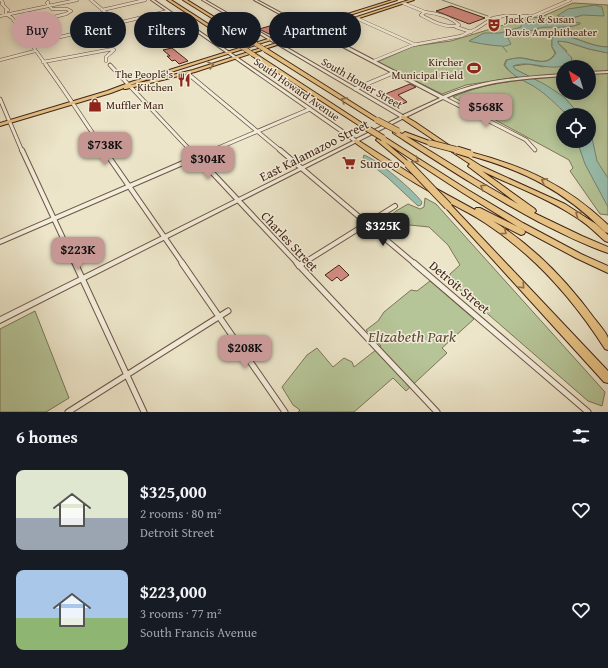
<!DOCTYPE html>
<html lang="en">
<head>
<meta charset="utf-8">
<style>
	body { margin:0; font-family:"Gentium Book Plus",serif; background:#242831; color:#f1f3f6; height:100vh; display:flex; flex-direction:column; font-size:15px; white-space:nowrap }
	* { box-sizing:border-box; margin:0 }
	p { font-size:13px; color:#9ea1a6 }
	.icon { flex:none; width:22px; height:22px; fill:none; stroke:currentColor; stroke-width:2; stroke-linecap:round; stroke-linejoin:round }
	.map { position:relative; height:412px; overflow:hidden }
	.details { display:flex; flex-direction:column; background:#171b24; flex:1 }
	.details>* { flex:none }
	.banner { position:absolute; left:12px; top:12px; width:400px; height:36px; display:flex; gap:8px }
	.needle { width:26px; rotate:322deg }
	.fabs { position:absolute; left:556px; top:60px; display:grid; gap:8px }
	.fabs a { display:grid; place-items:center; width:40px; height:40px; border-radius:50%; background:#171b24; box-shadow:0 2px 10px #0003; font-size:20px }
	.price { position:absolute; translate:-50% -34px; padding:0 9px; border-radius:8px; background:#c59692; color:#111; font-size:13px; line-height:26px; filter:drop-shadow(0 1px 2px #0008) }
	.price::after { content:''; position:absolute; left:50%; top:24px; width:12px; height:9px; margin-left:-6px; background:inherit; clip-path:polygon(0 0,100% 0,50% 100%) }
	.price.active { background:#222; color:#fff }
	ul { padding:0; list-style:none }
	li { display:flex; align-items:center; gap:12px; height:100px; padding:0 16px }
	li span { display:grid; place-items:center; flex:none; width:112px; height:80px; border-radius:8px; color:#555 }
	li>.icon { margin-inline-start:auto }
	span .icon { width:48px; height:48px; fill:#fffc; stroke-width:1 }
	li b { font-size:17px }
	h2 { display:flex; justify-content:space-between; align-items:center; height:48px; padding:0 16px; font-size:17px }
	.chip { padding:0 14px; border-radius:18px; background:#171b24; box-shadow:0 2px 10px #0003; font-size:14px; line-height:36px }
	.chip.active { background:#c59692; color:#111 }
	.map>svg:first-child { display:block }
	.green { fill:#b6c598; stroke:#7c7558; fill-rule:evenodd }
	.water { fill:#9ac0af; stroke:#778272 }
	.lines { fill:none; stroke-linecap:round; stroke-linejoin:round }
	.stream { stroke:#778272; stroke-width:1 }
	.building { fill:#d48c83; stroke:#432517 }
	.minor-far3-casing { stroke:#6d5544; stroke-width:3.5 }
	.minor-far2-casing { stroke:#6d5544; stroke-width:4.5 }
	.minor-far1-casing { stroke:#6d5544; stroke-width:6 }
	.minor-casing { stroke:#6d5544; stroke-width:7 }
	.tertiary-casing { stroke:#6d5544; stroke-width:2 }
	.primary-casing { stroke:#432517; stroke-width:2 }
	.motorway-casing { stroke:#432517; stroke-width:2 }
	.minor-far3 { stroke:#f3eedc; stroke-width:2.5 }
	.minor-far2 { stroke:#f3eedc; stroke-width:3 }
	.minor-far1 { stroke:#f3eedc; stroke-width:4 }
	.minor { stroke:#f3eedc; stroke-width:5 }
	.tertiary { fill:#f3eedc; fill-rule:evenodd }
	.primary { fill:#e6c284; fill-rule:evenodd }
	.motorway { fill:#e6c284; fill-rule:evenodd }
	.motorway-bridge-far2-casing { stroke:#432517; stroke-width:5; stroke-linecap:butt }
	.motorway-bridge-far1-casing { stroke:#432517; stroke-width:7; stroke-linecap:butt }
	.motorway-bridge-casing { stroke:#432517; stroke-width:9; stroke-linecap:butt }
	.motorway-bridge-far2 { stroke:#e6c284; stroke-width:4 }
	.motorway-bridge-far1 { stroke:#e6c284; stroke-width:5.5 }
	.motorway-bridge { stroke:#e6c284; stroke-width:7 }
	.oneway { stroke:#8c6c48 }
	.labels { text-anchor:middle; stroke-width:3; stroke-linejoin:round; paint-order:stroke }
	.far-poi-label { font-size:11px; fill:#432517; stroke:#f3eedc; text-anchor:start }
	.far-street-label { font-size:11px; fill:#432517; stroke:#f3eedc }
	.street-label { font-size:13px; fill:#432517; stroke:#f3eedc }
	.poi-label { font-size:13px; fill:#432517; stroke:#f3eedc; text-anchor:start }
	.near-park-label { font-size:16px; font-style:italic; fill:#604d37; stroke:#f3eedc }
</style>
</head>
<body>
<div class="map">
<svg width="608" height="412" viewBox="0 0 608 412">
	<rect width="100%" height="100%" fill="#ece5c9"/>
	<filter id="stains"><feTurbulence type="fractalNoise" baseFrequency=".005" numOctaves="4"/><feColorMatrix values="0 0 0 0 .2 0 0 0 0 .09 0 0 0 0 .02 0 0 0 .5 -.17"/></filter>
	<radialGradient id="worn" r=".72"><stop offset=".6" stop-color="#630" stop-opacity="0"/><stop offset="1" stop-color="#630" stop-opacity=".3"/></radialGradient>
	<path class="green" d="M573,3L608,5V47C589,47 574,34 556,36L552,38V47L555,53C547,68 533,58 520,58C515,58 511,59 506,60L504,65L507,69L517,77L466,85L442,94L377,62L414,46L451,41L527,18L541,17Z
		M558,41L567,42L589,49L608,53V215L600,214L570,171L573,168L569,160L453,97C480,85 506,81 535,79L514,69L513,66L528,64L544,67L567,51L558,43ZM563,67H589V93H563ZM563,115H589V141H563Z
		M425,198L436,204L605,392L602,406L588,401L451,282L450,274L460,265L448,245L429,227L390,223L386,220L396,211L408,204L420,209L424,207Z
		M430,281L474,319L442,348L447,353L406,391L393,378L354,412H298L300,410L293,405L282,387L307,355L317,348L333,367L344,358L352,362L354,367L381,346L366,330L378,321L384,312L411,290L417,291Z
		M35,311L69,398L46,412H0V329Z"/>
	<path class="water" d="M595,5L602,7L604,16L583,15L572,18L557,16L568,9Z
		M547,19L580,23V24C564,31 546,23 530,31V34H528L515,33L507,36L511,44C508,45 505,47 501,46C495,46 475,43 469,41L484,33H500L521,27V25L523,24Z
		M562,35C578,38 592,47 608,47V53L589,49L567,42L558,41V43L572,58L570,64C548,73 532,59 513,66L515,69L546,85L564,97L580,115H567C557,105 547,95 535,87C525,81 511,76 505,65L507,60C511,59 515,58 520,58C533,59 548,68 556,53L552,47V38L556,36Z
		M589,124L597,161L608,178V207L585,164L577,141H589Z
		M364,155C378,160 413,190 422,202L421,205L418,206L388,178L363,158Z"/>
	<g class="lines">
		<path class="stream" d="M442,0L488,16
			M503,47L507,52"/>
	</g>
	<path class="building" d="M451,6L485,18L469,24L436,11Z
		M277,24L286,29L269,34L259,29Z
		M172,48L187,60L188,61L179,64L175,60L172,61L167,56H170L163,50Z
		M410,84L416,87L398,95L407,102L398,106L394,104L397,103L389,98L384,100L378,97Z
		M339,265L349,275L341,281L337,277L332,281L325,275Z"/>
	<g class="lines">
		<g class="minor-far3-casing">
			<path id="minor-far3" d="M1,0L3,3L2,4L8,10
				M91,0L118,23
				M403,3L425,12
				M6,10V14L12,18L47,66
				M102,10L145,0
				M425,12C436,13 451,17 459,25C446,29 432,21 421,15Z
				M0,16L77,0
				M356,18L416,45
				M17,26L66,14L71,11L67,9H52L47,3L48,2
				M456,27L471,32
				M31,44L168,11
				M0,60L35,51
				M374,61L413,45L461,36L476,29L493,18L504,16H533L570,0
				M43,62L113,49L114,50L106,57V61"/>
		</g>
		<g class="minor-far2-casing">
			<path id="minor-far2" d="M46,65C67,93 85,123 105,151
				M110,65L191,151
				M187,73L281,151
				M355,89L395,72
				M444,98L526,140L535,150
				M0,99L22,151
				M211,151L310,109"/>
		</g>
		<g class="minor-far1-casing">
			<path id="minor-far1" d="M22,150L75,264
				M104,150L183,264
				M191,150L298,264
				M280,150L415,264
				M0,242L213,150
				M302,264L395,206"/>
		</g>
		<g class="minor-casing">
			<path id="minor" d="M75,263L144,412
				M182,263L285,412
				M297,263L437,412
				M414,263L588,412
				M299,266L303,263
				M68,412L228,311"/>
		</g>
		<g class="tertiary-casing">
			<path id="tertiary" d="M151,0H154L356,139L400,117L202,0H205L403,115L440,98L314,32V30H316L443,96C482,79 521,77 563,74V76C522,79 485,81 446,98L445,99H443L404,118L0,323V317L353,141Z
				M254,0H257L309,28L307,29Z
				M608,71V73L589,74V72Z"/>
		</g>
		<g class="primary-casing">
			<path id="primary" d="M392,0H397L127,86L193,70L409,0H414L195,72L126,89H124V88L111,93L0,126V123L107,91L131,82Z"/>
		</g>
		<g class="motorway-casing">
			<path id="motorway" d="M167,0H171L241,45L237,46Z
				M183,0H187L253,41L250,42Z
				M265,50H269L380,120L379,121H375L265,52Z
				M252,54H256L368,127L365,129L363,128L252,56Z
				M403,115L415,122L462,154L481,166L565,204L596,224L608,235V242L605,241C595,232 586,223 574,216C545,197 513,186 482,171L535,209L536,211L534,213L582,236L608,247V253C584,245 561,233 539,222C488,195 441,164 393,133V131L395,130L402,134L405,132L432,142V144L430,145L406,136L475,179L518,204L469,167L468,166L470,164L401,118V116Z
				M383,136L468,190L523,223L581,254L608,266V273L576,258L518,227L463,193L385,142L411,164L408,166L406,165L376,140L377,139H380L381,137Z
				M356,139L422,181L475,210L476,208H480L524,230L525,232L524,234L521,235L493,221C532,245 567,281 594,318C598,323 606,332 608,338C608,342 608,347 608,350L605,349C575,302 538,259 491,227C475,215 456,207 439,197C409,180 381,162 354,142L353,141Z
				M470,152C524,166 568,186 608,225V233L605,232C563,190 525,171 468,155L467,154L468,153Z
				M446,204H450L608,371V383L604,382L446,208L444,206Z"/>
		</g>
		<use href="#minor-far3" class="minor-far3"/>
		<use href="#minor-far2" class="minor-far2"/>
		<use href="#minor-far1" class="minor-far1"/>
		<use href="#minor" class="minor"/>
		<use href="#tertiary" class="tertiary"/>
		<use href="#primary" class="primary"/>
		<use href="#motorway" class="motorway"/>
		<g class="motorway-bridge-far2-casing">
			<path id="motorway-bridge-far2" d="M251,41L267,51
				M239,45L254,55"/>
		</g>
		<g class="motorway-bridge-far1-casing">
			<path id="motorway-bridge-far1" d="M377,120L398,131
				M365,127L383,138
				M430,143L461,151"/>
		</g>
		<g class="motorway-bridge-casing">
			<path id="motorway-bridge" d="M457,150L470,154
				M408,164L448,206"/>
		</g>
		<use href="#motorway-bridge-far2" class="motorway-bridge-far2"/>
		<use href="#motorway-bridge-far1" class="motorway-bridge-far1"/>
		<use href="#motorway-bridge" class="motorway-bridge"/>
	</g>
	<defs><path id="oneway-chevron" d="M-2-3.5L2.5 0L-2 3.5" fill="none" stroke-width="1.6" stroke-linecap="round" stroke-linejoin="round"/></defs>
	<g class="oneway">
		<use href="#oneway-chevron" transform="translate(211 65) rotate(-18)"/>
		<use href="#oneway-chevron" transform="translate(344 100) rotate(-148)"/>
		<use href="#oneway-chevron" transform="translate(416 160) rotate(33)"/>
		<use href="#oneway-chevron" transform="translate(544 181) rotate(-152)"/>
		<use href="#oneway-chevron" transform="translate(483 187) rotate(-148)"/>
		<use href="#oneway-chevron" transform="translate(578 214) rotate(-145)"/>
		<use href="#oneway-chevron" transform="translate(504 232) rotate(36)"/>
		<use href="#oneway-chevron" transform="translate(522 286) rotate(47)"/>
	</g>
	<defs>
		<g id="theatre-bare" transform="scale(1.08)"><path d="M-5-5.5Q0-4 5-5.5V0Q5 5 0 6Q-5 5-5 0ZM-3.3-2.5H-1v1.5H-3.3ZM1-2.5H3.3v1.5H1ZM-2.8 1Q0 5.5 2.8 1Z" fill="#8f2418" stroke="#f3eedc" stroke-width="2.5" paint-order="stroke"/></g>
		<g id="stadium-bare" transform="scale(1.08)"><path d="M0-5a6.5 5 0 1 0 0 10a6.5 5 0 1 0 0-10ZM-3.5-1.8h7v3.6h-7Z" fill="#8f2418" stroke="#f3eedc" stroke-width="2.5" paint-order="stroke"/></g>
		<g id="restaurant-bare" transform="scale(1.08)"><path d="M-5-6h1v4h1v-4h1v4h1v-4h1v5L-1.5 .5V6h-2V.5L-5-1ZM5-6V6H3V1.5H1.5Q1.5-4 5-6Z" fill="#8f2418" stroke="#f3eedc" stroke-width="2.5" paint-order="stroke"/></g>
		<g id="shop-bare" transform="scale(1.08)"><path d="M-5-2.5h2.3a2.7 3.5 0 0 1 5.4 0H5L5.5 6h-11ZM-1.5-2.5h3a1.5 2.3 0 0 0-3 0Z" fill="#8f2418" stroke="#f3eedc" stroke-width="2.5" paint-order="stroke"/></g>
		<g id="supermarket-bare" transform="scale(1.08)"><path d="M-6-5.5h2.5l.6 2H6L4.5 2H-2.5L-4.4-4H-6ZM-1.5 3.2a1.3 1.3 0 1 0 .1 0ZM3 3.2a1.3 1.3 0 1 0 .1 0Z" fill="#8f2418" stroke="#f3eedc" stroke-width="2.5" paint-order="stroke"/></g>
	</defs>
	<g fill-rule="evenodd">
		<use href="#theatre-bare" x="494" y="25"/>
		<use href="#stadium-bare" x="474" y="68"/>
		<use href="#restaurant-bare" x="184" y="80"/>
		<use href="#shop-bare" x="95" y="105"/>
		<use href="#supermarket-bare" x="349" y="163"/>
	</g>
	<g class="labels">
		<g class="far-poi-label">
			<text x="505" y="23">Jack C. &amp; Susan<tspan x="505" dy="13">Davis Amphitheater</tspan></text>
			<text x="463" y="66" text-anchor="end">Kircher<tspan x="463" dy="13">Municipal Field</tspan></text>
			<text x="173" y="78" text-anchor="end">The People's<tspan x="173" dy="13">Kitchen</tspan></text>
			<text x="106" y="109">Muffler Man</text>
		</g>
		<g class="far-street-label">
			<text transform="translate(362 83) rotate(30)" y="4">South Homer Street</text>
			<text transform="translate(297 89) rotate(35)" y="4">South Howard Avenue</text>
		</g>
		<g class="street-label">
			<text transform="translate(314 150) rotate(-27)" y="5">East Kalamazoo Street</text>
			<text transform="translate(290 241) rotate(47)" y="5">Charles Street</text>
			<text transform="translate(460 287) rotate(40)" y="5">Detroit Street</text>
		</g>
		<g class="poi-label">
			<text x="360" y="168">Sunoco</text>
		</g>
		<g class="near-park-label">
			<text x="412" y="342">Elizabeth Park</text>
		</g>
	</g>
	<rect width="100%" height="100%" filter="url(#stains)"/>
	<rect width="100%" height="100%" fill="url(#worn)"/>
</svg>
<div class="fabs">
<a><svg class="needle" viewBox="-14 -14 28 28"><path d="M0-13l5 13h-10z" fill="#e53935"/><path d="M0 13l5-13h-10z" fill="#9ea1a6"/></svg></a>
<a><svg class="icon" aria-label="locate" viewBox="0 0 24 24"><circle cx="12" cy="12" r="6"/><path d="M12 2v4M12 18v4M2 12h4M18 12h4"/></svg></a>
</div>
<b class="price" style="left:486px;top:128px">$568K</b>
<b class="price" style="left:105px;top:166px">$738K</b>
<b class="price" style="left:208px;top:180px">$304K</b>
<b class="price active" style="left:383px;top:247px">$325K</b>
<b class="price" style="left:78px;top:271px">$223K</b>
<b class="price" style="left:245px;top:369px">$208K</b>
<div class="banner">
<a class="chip active">Buy</a>
<a class="chip">Rent</a>
<a class="chip">Filters</a>
<a class="chip">New</a>
<a class="chip">Apartment</a>
</div>
</div>
<section class="details">
<h2>6 homes<svg class="icon" aria-label="filters" viewBox="0 0 24 24"><path d="M4 7h16M4 17h16"/><circle cx="9" cy="7" r="2"/><circle cx="15" cy="17" r="2"/></svg></h2>
<ul>
<li><span style="background:linear-gradient(#dfe7d0 60%,#9aa5b1 0)"><svg class="icon" aria-label="home" viewBox="0 0 24 24"><path d="M3 11l9-7 9 7M6 9v11h12V9"/></svg></span><div><b>$325,000</b><p>2 rooms · 80 m²</p><p>Detroit Street</p></div><svg class="icon" aria-label="heart" viewBox="0 0 24 24"><path d="M12 20l-8-8c-3-5 5-10 8-4 3-6 11-1 8 4z"/></svg></li>
<li><span style="background:linear-gradient(#a9c7e8 60%,#8fb573 0)"><svg class="icon" aria-label="home" viewBox="0 0 24 24"><path d="M3 11l9-7 9 7M6 9v11h12V9"/></svg></span><div><b>$223,000</b><p>3 rooms · 77 m²</p><p>South Francis Avenue</p></div><svg class="icon" aria-label="heart" viewBox="0 0 24 24"><path d="M12 20l-8-8c-3-5 5-10 8-4 3-6 11-1 8 4z"/></svg></li>
</ul>
</section>
</body>
</html>
